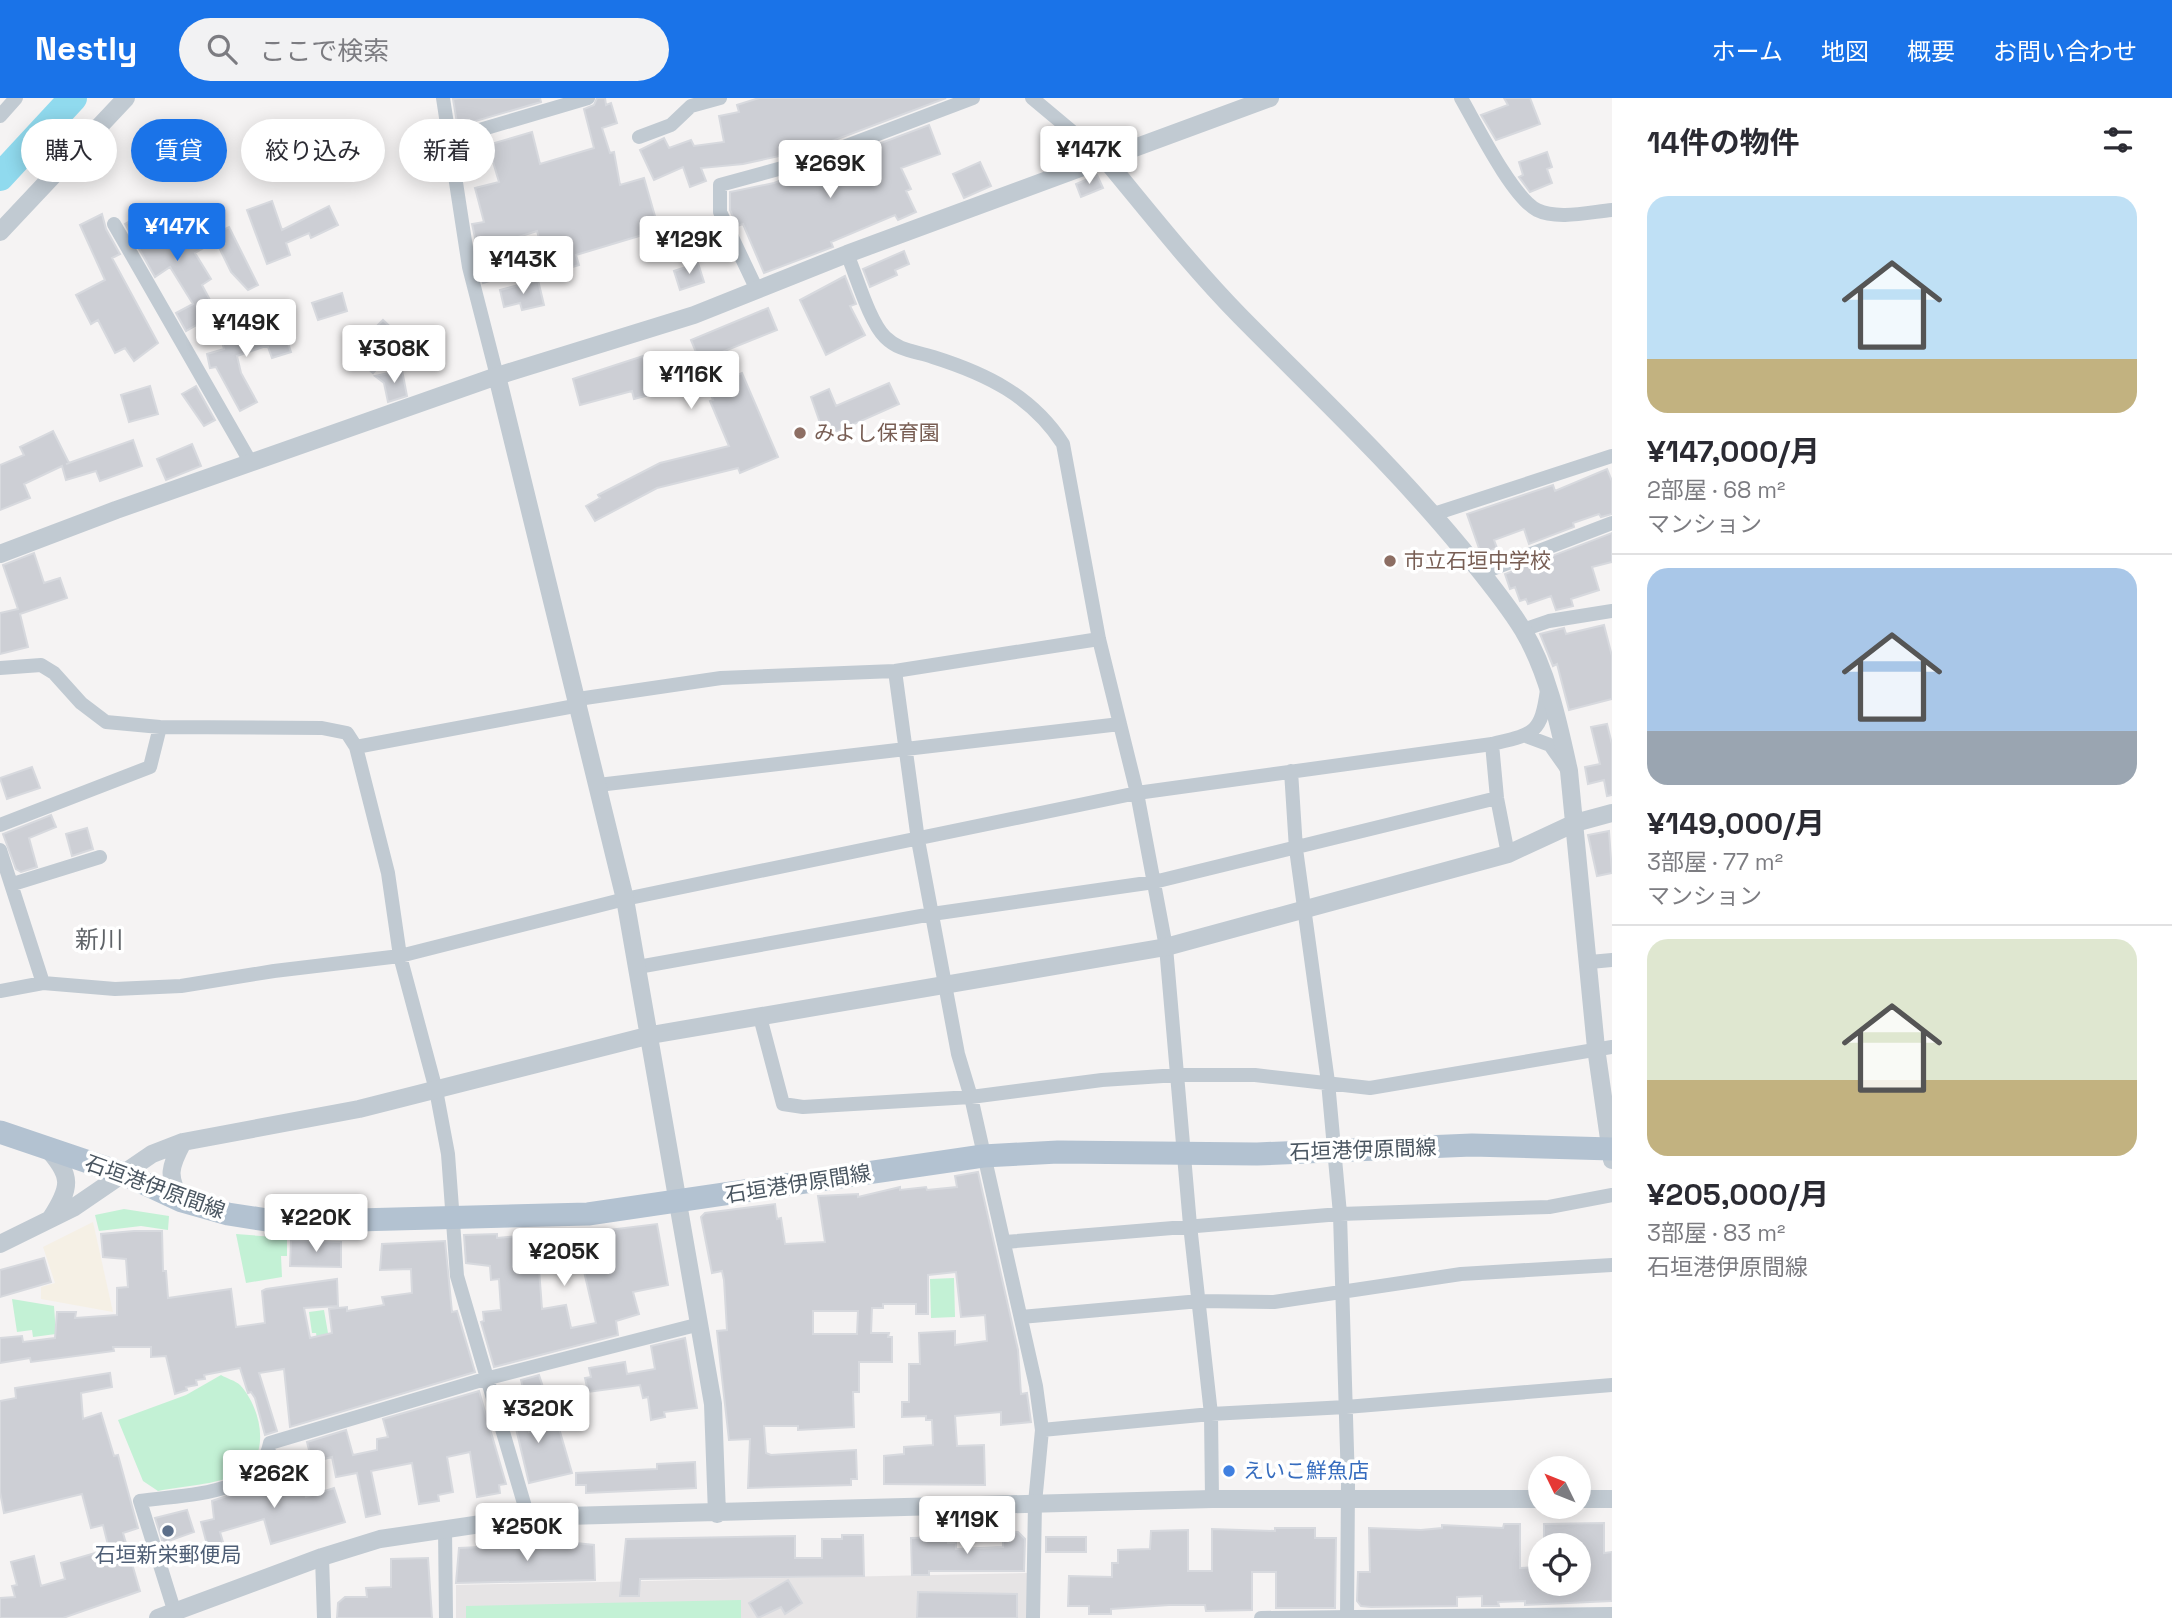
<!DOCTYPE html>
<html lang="ja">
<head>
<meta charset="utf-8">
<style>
	body { margin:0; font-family:"Space Grotesk","Noto Sans JP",sans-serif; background:#f2f2f3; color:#2b2b33; height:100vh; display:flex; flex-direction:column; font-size:26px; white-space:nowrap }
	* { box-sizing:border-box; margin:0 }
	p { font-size:23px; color:#7c7c81 }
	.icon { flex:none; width:38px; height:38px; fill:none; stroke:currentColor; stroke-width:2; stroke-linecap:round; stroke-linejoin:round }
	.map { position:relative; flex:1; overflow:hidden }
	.panel { display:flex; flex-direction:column; background:#fff; width:560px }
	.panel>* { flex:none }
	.banner { position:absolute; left:21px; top:21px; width:665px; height:63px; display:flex; gap:14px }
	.needle { width:46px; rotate:313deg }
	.fabs { position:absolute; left:1528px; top:1358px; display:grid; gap:14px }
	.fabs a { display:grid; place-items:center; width:63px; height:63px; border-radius:50%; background:#fff; box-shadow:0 4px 18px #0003; font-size:35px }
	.price { position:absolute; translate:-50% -60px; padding:0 16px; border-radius:7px; background:#fff; color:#222; font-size:23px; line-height:46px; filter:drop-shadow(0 2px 4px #0008) }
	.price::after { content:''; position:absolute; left:50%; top:42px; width:21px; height:16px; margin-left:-10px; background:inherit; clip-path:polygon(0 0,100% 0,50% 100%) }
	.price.current { background:#1a73e8; color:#fff }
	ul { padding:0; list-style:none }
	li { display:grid; align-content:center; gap:14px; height:371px; padding:0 35px }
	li+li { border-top:2px solid #e1e1e2 }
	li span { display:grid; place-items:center; height:217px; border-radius:21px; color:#555 }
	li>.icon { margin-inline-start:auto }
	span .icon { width:126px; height:126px; fill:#fffc; stroke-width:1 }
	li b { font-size:30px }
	h2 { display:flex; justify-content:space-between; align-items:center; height:84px; padding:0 35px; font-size:30px }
	.chip { padding:0 24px; border-radius:32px; background:#fff; box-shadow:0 4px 18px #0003; font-size:24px; line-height:63px }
	.chip.current { background:#1a73e8; color:#fff }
	header { display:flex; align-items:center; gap:42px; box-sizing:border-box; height:98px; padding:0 35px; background:#1a73e8; color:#fff }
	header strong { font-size:33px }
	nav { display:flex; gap:38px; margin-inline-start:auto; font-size:24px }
	.search { width:490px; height:63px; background:#f2f2f3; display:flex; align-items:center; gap:18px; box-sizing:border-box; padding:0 24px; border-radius:38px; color:#7c7c81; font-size:26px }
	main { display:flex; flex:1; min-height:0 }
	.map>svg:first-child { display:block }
	.education { fill:#e6e4e5 }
	.green { fill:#c3f1d5 }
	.sand { fill:#f5f0e5 }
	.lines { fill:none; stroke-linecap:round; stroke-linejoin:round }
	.river { stroke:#90daee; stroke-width:28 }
	.building { fill:#cdcfd5; stroke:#d7d9de; stroke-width:2; fill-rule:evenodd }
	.minor { stroke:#c1cad2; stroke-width:14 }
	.tertiary { stroke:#c1cad2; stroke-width:18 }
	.primary { stroke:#b3c2d1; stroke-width:23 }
	.education-dot { fill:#8d6e63; stroke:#fff; stroke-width:2.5 }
	.shop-dot { fill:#3f7fe0; stroke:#fff; stroke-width:2.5 }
	.service-dot { fill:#5c6f8a; stroke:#fff; stroke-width:2.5 }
	.labels { text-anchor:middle; stroke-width:7; stroke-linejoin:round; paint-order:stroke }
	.education-label { font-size:21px; fill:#785e54; stroke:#fff; text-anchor:start }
	.street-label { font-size:21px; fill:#4a5661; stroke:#fff }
	.shop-label { font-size:21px; fill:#366cbe; stroke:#fff; text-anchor:start }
	.service-label { font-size:21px; fill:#4e5e75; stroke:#fff }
	.quarter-label { font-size:24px; fill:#5f6368; stroke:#fff }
</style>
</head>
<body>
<header>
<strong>Nestly</strong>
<div class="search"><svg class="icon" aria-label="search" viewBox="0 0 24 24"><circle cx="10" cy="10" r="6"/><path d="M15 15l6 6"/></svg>ここで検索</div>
<nav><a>ホーム</a><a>地図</a><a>概要</a><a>お問い合わせ</a></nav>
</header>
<main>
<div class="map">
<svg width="1612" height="1520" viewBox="0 0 1612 1520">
	<rect width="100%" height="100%" fill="#f5f3f3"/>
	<path class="education" d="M1027,1475V1520H456V1487Z"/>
	<path class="green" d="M124,1111L169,1118L168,1132L141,1128L99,1133L95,1117Z
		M236,1136L287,1140V1158H281L282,1179L246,1185Z
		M954,1180L955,1219L931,1220L930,1181Z
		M12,1201L54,1208L56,1236L33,1239L32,1232L17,1234Z
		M324,1212L329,1241L317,1242L316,1235H312L309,1214Z
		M221,1277C226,1280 236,1283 240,1287C261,1309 273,1361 238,1376C215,1387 183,1388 158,1393L143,1383L118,1322L186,1297Z
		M532,1292L533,1295L548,1293L560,1302L563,1324L531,1333L520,1295Z
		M741,1502V1520H466V1508Z"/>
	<path class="sand" d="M93,1124L113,1214L41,1201V1189L55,1185L43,1149Z"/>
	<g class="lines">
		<path class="river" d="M0,79L73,0"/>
	</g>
	<path class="building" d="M459,0H540L541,4L469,25V22L457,25L453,1Z
		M597,0H605L606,7L611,5L617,25L602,30L610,55L614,54L620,87L644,80L659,132L576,157L579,167L549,176L537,133L500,145L502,154L479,158L472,126L484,124L475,90L499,84L488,47L532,34L540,66L594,50L584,11L594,7Z
		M759,0H946L811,51L743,66L701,70L706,83L690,89L683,69L654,82L640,52L664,40L669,50L691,42L694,48L724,44L719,18L739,14L737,7Z
		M1504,0H1530L1540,26L1496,42L1481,17L1508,7Z
		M929,27L940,56L901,70L911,91L906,93L916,114L898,122L895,117L831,144L833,149L764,175L743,126L737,128L730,112V94L774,85Z
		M1547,54L1552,69L1547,71L1552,85L1530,94L1519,79L1523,77L1519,64Z
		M980,64L991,88L964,100L953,76Z
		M1097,77L1103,90L1081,99L1076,86Z
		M272,103L282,132L329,108L338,127L311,140L309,135L286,145L290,157L267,166L247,112Z
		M150,112L169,145L202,126L212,145L195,155L211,181L202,187L217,215L186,233L176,215L193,206L170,169L155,179L125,126Z
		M102,116L106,131L120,156L112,160L158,245L134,263L125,250L115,255L98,222L91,226L76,197L105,182L80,127Z
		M229,129L258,187L248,192L231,174L213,137Z
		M904,153L909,166L895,172L897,177L870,189L863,171Z
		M698,165L704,184L680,192L674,173Z
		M489,169L493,182L483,185L480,171Z
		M845,178L856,206L850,208L865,237L826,257L800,202Z
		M538,182L544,207L522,212L520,205L504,209L500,192Z
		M342,195L347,213L318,222L312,205Z
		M768,210L777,232L722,254L732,279L742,275L778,359L740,375L738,370L657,390L595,423L586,408L600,400L598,397L660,365L729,348L710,303L713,302L704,279L669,295L668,292L634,301L632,293L580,307L573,281L643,258L649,281L698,259L691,242Z
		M383,222L397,235L382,250L390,257L373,275L350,255Z
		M276,223L280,234L284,233L291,254L272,260L268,249H263L237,258L241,275L257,304L240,313L216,269L210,270L207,256L224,251L221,241L243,233L245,236Z
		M402,272L407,298L388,304L384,285L375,278Z
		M889,285L899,306L825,339L811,299L829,291L836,308Z
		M150,288L158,316L129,324L121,297Z
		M196,288L215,322L204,328L182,296Z
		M53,333L69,365L66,366L133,342L142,368L100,383L96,373L66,382L62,368L24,386L30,400L0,412V367L24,357L20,349Z
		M192,346L201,368L166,382L157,361Z
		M1607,371L1612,383V416L1601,419L1599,416L1573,425L1574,429L1529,446L1524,431L1494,442L1497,450L1481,456L1467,416L1553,387L1555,393Z
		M1612,435V464L1592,469L1599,492L1571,501L1573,508L1556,512L1551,498L1528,506L1526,501L1520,503L1515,489L1510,491L1505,476Z
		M34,455L44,485L60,480L67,500L20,516L28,549L0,556V515L18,511L3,467Z
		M1604,527L1612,558V601L1569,612L1557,566L1553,568L1540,536L1564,530L1566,536Z
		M1607,626L1612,646V697L1607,698L1604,682L1588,686L1585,669L1600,666L1591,629Z
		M32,669L40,690L7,701L0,680Z
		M51,717L56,729L29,740L37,769L21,774L16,771L3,736Z
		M87,730L93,751L72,758L66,736Z
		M1609,733L1612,775L1597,778L1588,737Z
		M978,1074L1018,1252L1021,1296L1027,1295L1031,1324L1001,1327V1314L955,1318L957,1348L984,1347L985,1387L884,1386V1358L904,1356V1349L933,1347L932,1322H926V1318L902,1319V1304H909V1266H920L919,1235L955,1233V1247L987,1243L985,1217L961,1219L956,1174L928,1177V1216H916V1206H883V1210H872L871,1235H889L888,1239H892V1264H859V1294H853L854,1329L798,1332V1328H764L766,1355L771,1357L856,1352L857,1381H851V1387L748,1390L750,1341L729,1342L720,1262L717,1233L727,1232L724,1182L722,1173L712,1175L701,1119L705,1115L775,1106L777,1121L781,1120L785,1146L825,1144L818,1098L858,1096V1099L900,1089V1092L926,1089L927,1092L957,1089L955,1078ZM813,1213H858L857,1236H813Z
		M657,1126L668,1187L633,1194L639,1216L616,1223L618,1237L494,1269L481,1224L484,1223L483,1214L501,1212L499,1181L491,1182L490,1168L466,1165L464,1137L497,1136V1140L550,1135L553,1155L585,1154L583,1135ZM583,1169L596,1225L571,1230L566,1207L542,1211L539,1171Z
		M134,1133H162L163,1173H166L168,1200L231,1191L236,1229L265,1225L262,1193L266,1191L337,1181L338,1208L304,1210L310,1240L332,1235L329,1211L347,1209V1213L384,1207L382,1199L412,1195L411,1171L380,1172L382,1146L445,1143L452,1214L457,1213L475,1274L290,1329L284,1271L259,1275L277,1333L265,1337L255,1300L251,1294L248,1295L240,1270L204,1277L205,1281L196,1282L197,1287L186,1289L187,1292L175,1296L166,1258L151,1259V1249H113L114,1253L31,1264L30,1260L0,1265V1240L22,1238L23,1244L55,1240L57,1214H76L75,1220L117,1217V1190L128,1189L126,1161L103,1159L101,1136Z
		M291,1142L341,1144V1169L290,1168Z
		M44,1160L51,1184L0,1199V1172Z
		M685,1240L697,1310L664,1314L665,1319L651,1322L648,1299L643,1300L640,1287L588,1294L585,1280L591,1279L589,1270L625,1264L627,1276L655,1271L651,1248Z
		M110,1275L112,1289L81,1295L83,1321L101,1315L114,1358L118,1357L138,1430L123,1435L140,1493L63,1520H0V1500L15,1499L12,1488L17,1487L11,1464L34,1458L41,1488L65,1481L61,1465L109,1451L103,1427L91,1430L82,1396L4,1415L0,1394V1303L16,1300L15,1290Z
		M539,1277L543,1289L524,1294L521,1282Z
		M479,1293L506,1386L499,1387L500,1395L477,1399L470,1354L447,1359L453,1394L438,1397L439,1403L419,1406L412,1365L371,1373L380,1416L366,1419L357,1375L336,1379L332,1359L312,1364L307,1344L346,1332L353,1357L377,1352V1341L388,1339L383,1321Z
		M518,1293L529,1334L558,1327L572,1375L529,1385L514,1322L510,1323L502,1297Z
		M297,1362L306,1399L334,1390L345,1424L271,1446L264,1421L220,1434L226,1454L210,1458L201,1424L214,1421L212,1403L284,1379L281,1365Z
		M695,1364L696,1390L586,1395V1387H576V1375L657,1371V1366Z
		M187,1412L194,1434L163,1445L155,1420Z
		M1604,1425V1455L1612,1454V1503L1525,1507V1503L1498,1504L1499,1508H1482V1498L1457,1499V1508L1371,1509L1361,1508L1357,1503L1358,1474H1370L1369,1430L1421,1432L1442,1430V1427L1503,1430L1504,1426H1520V1470L1540,1469V1486H1578V1447H1544V1426Z
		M1275,1430H1315V1440H1336L1335,1510H1276V1474H1252V1512L1206,1513L1205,1507H1169L1111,1511V1516H1089V1508H1068L1069,1478L1112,1479V1465H1118V1452L1150,1451L1151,1433L1188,1432V1473H1212V1431L1275,1433Z
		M1018,1434L1025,1441L1024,1473H929V1477H912L911,1440L948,1439V1445H956V1451L1003,1449V1435Z
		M842,1437H863L864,1478L640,1481L639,1498H620L626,1441L795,1438V1460H822V1441H842Z
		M1046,1439H1086V1454H1046Z
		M576,1445L594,1447L595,1482L456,1485L459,1450Z
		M428,1460L432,1520H337L338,1505L345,1499H367L366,1490L391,1489V1461Z
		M788,1482L802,1505L785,1516L781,1509L758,1520L749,1505Z
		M918,1494L1017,1496V1520H917Z"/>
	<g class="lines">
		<path class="minor" d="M443,0L469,169L497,278
			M1032,0L1105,61
			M1461,0C1476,26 1512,99 1537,112C1557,122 1590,114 1612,112
			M0,18L16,0
			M639,39L671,27L691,8L720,0
			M449,41L588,0
			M114,126L251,365
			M847,156C857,179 869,223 885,239C899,253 915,253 933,259C987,276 1032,298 1063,346L1099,541L1137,695L1166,849L1190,1127L1211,1316L1212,1401
			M757,192L720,114V87L804,64L973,0
			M1434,416L1612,358
			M1482,475L1612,425
			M1523,532L1549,523L1612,513
			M0,570L41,567L54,575L81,605L106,624L160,629L322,630L347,635L356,649L388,775L400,858L436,992L448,1056L457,1178L528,1419
			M895,573L918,742L958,956L971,999L1036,1288L1042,1332L1035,1405L1033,1520
			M578,601L721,580L895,573L1099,541
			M1526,638L1550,647L1567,671
			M1492,646L1497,700L1508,756
			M356,649L580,607
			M1291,673L1296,751L1328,984L1340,1116L1348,1386L1347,1520
			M598,687L1120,626
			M0,727L150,669L160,629
			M0,752L43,885
			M13,786L100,759
			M1590,864L1612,862
			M638,869L932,816L1154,784L1497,700
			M0,893L43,885L115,891L181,888L274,873L400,858L625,801L1137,695L1492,646C1534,636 1541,636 1547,592
			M760,919L783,1006L803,1009L971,999L1102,982L1178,977H1255L1370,990L1612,949
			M1005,1144L1340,1116L1549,1109L1612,1097
			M1021,1219L1200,1203L1274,1204L1461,1176L1612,1167
			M1042,1332L1211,1316L1346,1309L1612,1287
			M445,1430L446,1520
			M322,1459L324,1520
			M175,1515L140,1403C183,1396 260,1399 270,1345L485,1281L700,1226
			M1261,1520L1612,1516"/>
		<path class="tertiary" d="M1105,61C1149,114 1192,169 1240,218C1316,295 1394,368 1463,452C1484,478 1506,504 1523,532C1548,574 1559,627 1569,673L1596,950L1612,1062
			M0,134L126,0
			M497,278L625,801L713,1306L717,1416
			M0,456L116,412L497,278L694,217L847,156L1270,0
			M46,1049C73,1078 71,1089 51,1120
			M182,1103C166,1079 170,1068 183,1044
			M0,1146L73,1110L152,1056L183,1044L359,1011L651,937L1166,849L1508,756L1575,725L1612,715
			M1578,1401H1612
			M158,1520L322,1459L380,1441L528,1419L1212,1401H1540"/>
		<path class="primary" d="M0,1034L124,1076L182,1103L228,1116L280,1124L588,1116L983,1058L1058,1054L1257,1056L1472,1047L1612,1051"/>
	</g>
	<g class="education-dot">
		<circle cx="800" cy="335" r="7"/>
		<circle cx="1390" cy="463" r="7"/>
	</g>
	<circle class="shop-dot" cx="1229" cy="1373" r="7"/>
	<circle class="service-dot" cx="168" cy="1433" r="7"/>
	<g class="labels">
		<g class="education-label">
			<text x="814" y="342">みよし保育園</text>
			<text x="1404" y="470">市立石垣中学校</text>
		</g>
		<g class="street-label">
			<text transform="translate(1363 1052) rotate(-2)" y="7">石垣港伊原間線</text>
			<text transform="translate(798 1086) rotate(-9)" y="7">石垣港伊原間線</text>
			<text transform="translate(155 1089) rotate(20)" y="7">石垣港伊原間線</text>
		</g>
		<g class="shop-label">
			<text x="1243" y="1380">えいこ鮮魚店</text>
		</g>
		<g class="service-label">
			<text x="168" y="1464">石垣新栄郵便局</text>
		</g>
		<g class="quarter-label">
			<text x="99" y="850">新川</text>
		</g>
	</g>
</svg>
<div class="fabs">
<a><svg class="needle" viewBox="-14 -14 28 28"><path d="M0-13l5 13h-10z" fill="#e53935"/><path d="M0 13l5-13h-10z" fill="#7c7c81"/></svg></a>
<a><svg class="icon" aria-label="locate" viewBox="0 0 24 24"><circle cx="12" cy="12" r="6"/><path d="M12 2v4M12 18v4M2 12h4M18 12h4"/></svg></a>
</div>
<b class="price" style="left:1089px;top:88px">¥147K</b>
<b class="price" style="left:830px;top:102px">¥269K</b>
<b class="price current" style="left:177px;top:165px">¥147K</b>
<b class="price" style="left:689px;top:178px">¥129K</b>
<b class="price" style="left:523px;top:198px">¥143K</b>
<b class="price" style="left:246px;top:261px">¥149K</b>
<b class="price" style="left:394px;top:287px">¥308K</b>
<b class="price" style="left:691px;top:313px">¥116K</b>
<b class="price" style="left:316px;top:1156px">¥220K</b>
<b class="price" style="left:564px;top:1190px">¥205K</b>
<b class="price" style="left:538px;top:1347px">¥320K</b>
<b class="price" style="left:274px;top:1412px">¥262K</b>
<b class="price" style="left:967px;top:1458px">¥119K</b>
<b class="price" style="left:527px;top:1465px">¥250K</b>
<div class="banner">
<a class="chip">購入</a>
<a class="chip current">賃貸</a>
<a class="chip">絞り込み</a>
<a class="chip">新着</a>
</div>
</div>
<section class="panel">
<h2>14件の物件<svg class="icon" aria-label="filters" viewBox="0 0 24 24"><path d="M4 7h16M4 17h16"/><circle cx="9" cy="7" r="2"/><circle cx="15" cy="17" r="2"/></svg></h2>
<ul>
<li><span style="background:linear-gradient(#bfe0f5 75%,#c2b280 0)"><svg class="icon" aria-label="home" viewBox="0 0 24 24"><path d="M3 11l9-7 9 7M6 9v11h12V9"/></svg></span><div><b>¥147,000/月</b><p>2部屋 · 68 m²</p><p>マンション</p></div></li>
<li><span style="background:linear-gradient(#a9c7e8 75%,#9aa5b1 0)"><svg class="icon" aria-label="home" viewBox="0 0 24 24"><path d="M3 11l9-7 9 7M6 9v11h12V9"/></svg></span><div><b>¥149,000/月</b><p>3部屋 · 77 m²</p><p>マンション</p></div></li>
<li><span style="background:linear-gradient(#dfe7d0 65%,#c2b280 0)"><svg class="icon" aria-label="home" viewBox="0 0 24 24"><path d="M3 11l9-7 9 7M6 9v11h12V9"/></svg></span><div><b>¥205,000/月</b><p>3部屋 · 83 m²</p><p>石垣港伊原間線</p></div></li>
</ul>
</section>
</main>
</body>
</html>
